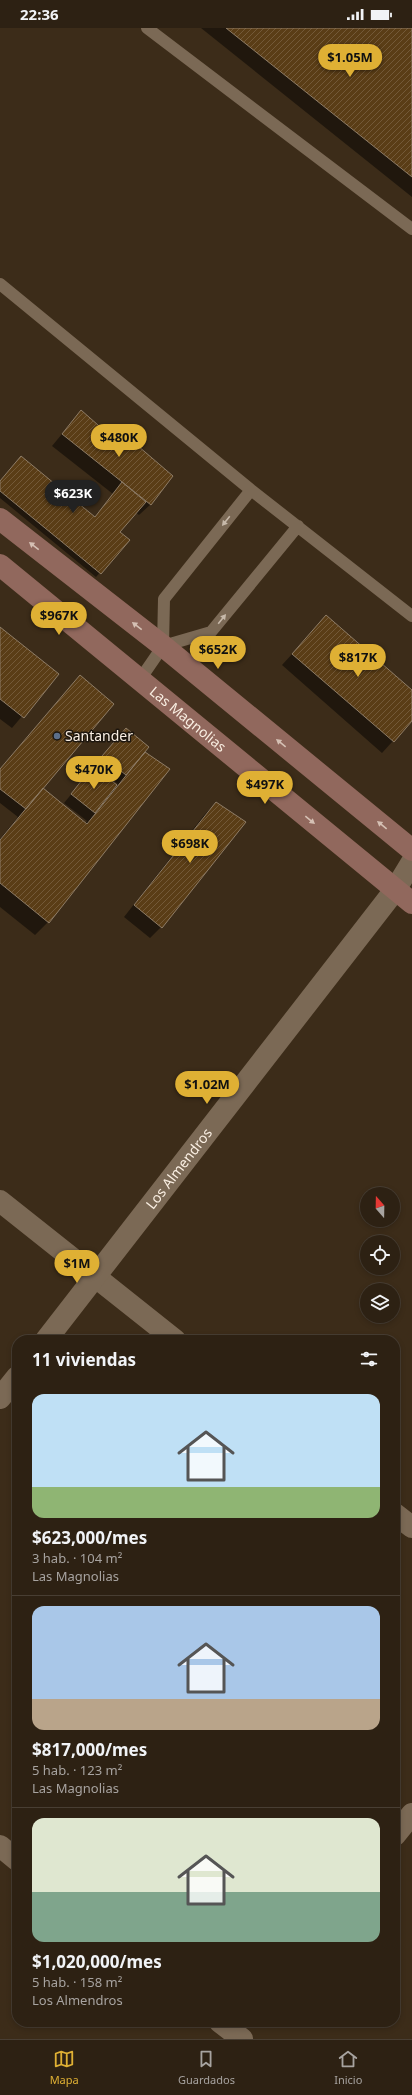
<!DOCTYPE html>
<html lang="es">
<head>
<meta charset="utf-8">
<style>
	body { margin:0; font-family:"Noto Sans",sans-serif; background:#392e21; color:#f1f3f6; height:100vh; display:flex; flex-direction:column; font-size:15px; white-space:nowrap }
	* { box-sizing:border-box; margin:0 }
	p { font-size:13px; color:#a7a3a0 }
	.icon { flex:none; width:22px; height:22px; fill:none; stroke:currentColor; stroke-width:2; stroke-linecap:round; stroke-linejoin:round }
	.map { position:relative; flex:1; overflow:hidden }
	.details { position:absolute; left:12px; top:1307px; width:388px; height:692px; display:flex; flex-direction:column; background:#2d2113; border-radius:16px; box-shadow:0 2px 6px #0003,0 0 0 1px #483e33 }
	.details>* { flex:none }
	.needle { width:26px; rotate:340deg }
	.tools { position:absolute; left:360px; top:1159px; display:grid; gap:8px }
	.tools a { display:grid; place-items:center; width:40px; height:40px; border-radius:50%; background:#2d2113; box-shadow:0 2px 6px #0003,0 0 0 1px #483e33; font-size:20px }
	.price { position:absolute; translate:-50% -34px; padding:0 9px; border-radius:14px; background:#dfb034; color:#111; font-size:13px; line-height:26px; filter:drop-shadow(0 1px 2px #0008) }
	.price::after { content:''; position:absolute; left:50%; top:24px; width:12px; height:9px; margin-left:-6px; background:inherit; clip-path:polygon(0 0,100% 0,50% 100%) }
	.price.current { background:#222; color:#fff }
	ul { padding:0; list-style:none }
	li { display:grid; align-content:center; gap:8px; height:212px; padding:0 20px }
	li+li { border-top:1px solid #483e33 }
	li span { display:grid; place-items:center; height:124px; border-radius:12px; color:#555 }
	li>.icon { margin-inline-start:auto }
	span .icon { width:72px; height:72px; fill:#fffc; stroke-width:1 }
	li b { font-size:17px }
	h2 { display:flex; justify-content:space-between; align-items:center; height:48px; padding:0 20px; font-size:17px }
	.status { display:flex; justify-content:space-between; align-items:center; height:28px; padding:0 20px; background:#2d2113; direction:ltr }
	.status svg { height:11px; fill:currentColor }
	.tabs { display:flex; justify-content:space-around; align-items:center; height:56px; border-top:1px solid #483e33; background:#2d2113; font-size:11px; color:#a7a3a0 }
	.tabs a { display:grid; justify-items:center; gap:2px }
	.tabs .current { color:#dfb034 }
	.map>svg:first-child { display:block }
	.shadow { fill:#0007 }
	.building { fill:url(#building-hatch); stroke:#8e7c66 }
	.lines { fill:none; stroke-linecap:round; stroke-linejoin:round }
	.service { stroke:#7b6955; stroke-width:12 }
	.minor { stroke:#7b6955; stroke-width:22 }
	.secondary { stroke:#91685d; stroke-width:22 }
	.oneway { fill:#c7b9aa }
	.oneway2 { fill:#d5c0b4 }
	.service-dot { fill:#5c6f8a; stroke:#1d160e; stroke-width:1.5 }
	.labels { text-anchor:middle; stroke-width:3; stroke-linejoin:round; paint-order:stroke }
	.street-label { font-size:14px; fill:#faefe3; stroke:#1d160e }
	.poi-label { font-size:14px; fill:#faefe3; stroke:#1d160e; text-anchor:start }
</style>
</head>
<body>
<div class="status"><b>22:36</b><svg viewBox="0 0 49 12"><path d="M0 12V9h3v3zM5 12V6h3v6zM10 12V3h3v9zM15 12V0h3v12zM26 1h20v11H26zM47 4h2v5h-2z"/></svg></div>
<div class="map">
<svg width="412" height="2011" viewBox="0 0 412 2011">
	<defs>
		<pattern id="building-hatch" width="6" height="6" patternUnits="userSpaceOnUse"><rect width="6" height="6" fill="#5a3d16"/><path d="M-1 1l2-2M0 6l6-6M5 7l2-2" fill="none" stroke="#735938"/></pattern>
	</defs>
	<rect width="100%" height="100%" fill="#3c2c19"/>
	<path class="shadow" d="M201,0H412V169Z
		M81,383L151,476L139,487L135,484L118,504L128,512L96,549L0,470V453L95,490L113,466L52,418Z
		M326,589L412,663V692L382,725L282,637Z
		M0,600L58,646L12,700L0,691Z
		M72,657L42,761L85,796L87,793L64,775L93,740L116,758L118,756L95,737L126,701L142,728L48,894L35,907L0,879V811L18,789L0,775V741Z
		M216,775L161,899L150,910L124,889L205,786Z"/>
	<path class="building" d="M226,0H412V149Z
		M81,382L124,420L131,412L173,448L151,477L62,406Z
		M21,428L95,489L122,454L146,474L120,504L130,512L101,546L0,463V453Z
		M326,587L412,662V693L394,714L292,626Z
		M0,599L59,646L24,690L0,671Z
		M80,647L114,676L26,781L0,761V741Z
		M126,700L149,719L126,747L102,728Z
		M145,724L170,741L49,895L0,855V812L43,760L87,796Z
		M93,738L117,757L95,785L71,766Z
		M216,774L246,794L162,900L134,877Z"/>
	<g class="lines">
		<path class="service" d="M147,0L412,201
			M0,256L251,462L412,588
			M163,618L211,604L298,498
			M139,653L163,618L164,571L251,462"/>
		<g class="minor">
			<path d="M0,1173L175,1312"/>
			<path id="s1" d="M46,1312L395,862L412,834"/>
			<path d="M0,1370L17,1349"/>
			<path d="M395,1486L412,1499"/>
			<path d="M395,1807L412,1786"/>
			<path d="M0,1818L17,1832"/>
			<path d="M220,1994L242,2011"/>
		</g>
		<g class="secondary">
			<path d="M0,491L163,618L412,822"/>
			<path id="s2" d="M0,537L412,875"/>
		</g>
	</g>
	<defs><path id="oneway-solid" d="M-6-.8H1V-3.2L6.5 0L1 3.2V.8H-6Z"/></defs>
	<g class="oneway">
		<use href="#oneway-solid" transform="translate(226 493) rotate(129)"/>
		<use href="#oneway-solid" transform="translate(222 591) rotate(-51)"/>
	</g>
	<g class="oneway2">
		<use href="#oneway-solid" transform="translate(34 518) rotate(-142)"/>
		<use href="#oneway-solid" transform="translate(137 598) rotate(-142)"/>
		<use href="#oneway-solid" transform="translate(281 715) rotate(-141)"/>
		<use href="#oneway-solid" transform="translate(310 792) rotate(39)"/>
		<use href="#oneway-solid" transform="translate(382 797) rotate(-141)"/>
	</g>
	<circle class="service-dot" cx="57" cy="708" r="4"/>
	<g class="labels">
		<g class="street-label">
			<text dy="5" stroke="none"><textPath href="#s2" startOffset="243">Las Magnolias</textPath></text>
			<text dy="5" stroke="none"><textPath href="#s1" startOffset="217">Los Almendros</textPath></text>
		</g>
		<g class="poi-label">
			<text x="65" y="713">Santander</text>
		</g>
	</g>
</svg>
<div class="tools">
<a><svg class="needle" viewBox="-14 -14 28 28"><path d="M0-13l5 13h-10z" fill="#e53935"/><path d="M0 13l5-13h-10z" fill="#a7a3a0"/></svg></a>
<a><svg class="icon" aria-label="locate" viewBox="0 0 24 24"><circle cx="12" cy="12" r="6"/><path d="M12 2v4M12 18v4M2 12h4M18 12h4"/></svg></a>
<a><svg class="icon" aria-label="layers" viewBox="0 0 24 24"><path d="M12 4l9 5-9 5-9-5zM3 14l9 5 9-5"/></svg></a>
</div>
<b class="price" style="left:350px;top:50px">$1.05M</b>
<b class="price" style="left:119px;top:430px">$480K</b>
<b class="price current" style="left:73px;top:486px">$623K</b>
<b class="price" style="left:59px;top:608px">$967K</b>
<b class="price" style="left:218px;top:642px">$652K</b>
<b class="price" style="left:358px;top:650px">$817K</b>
<b class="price" style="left:94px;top:762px">$470K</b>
<b class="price" style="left:265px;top:777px">$497K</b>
<b class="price" style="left:190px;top:836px">$698K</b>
<b class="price" style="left:207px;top:1077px">$1.02M</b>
<b class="price" style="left:77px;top:1256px">$1M</b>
<section class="details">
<h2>11 viviendas<svg class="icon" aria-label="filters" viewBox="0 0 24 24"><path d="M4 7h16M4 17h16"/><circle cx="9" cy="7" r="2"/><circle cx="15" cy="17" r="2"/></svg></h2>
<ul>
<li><span style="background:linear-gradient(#bfe0f5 75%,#8fb573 0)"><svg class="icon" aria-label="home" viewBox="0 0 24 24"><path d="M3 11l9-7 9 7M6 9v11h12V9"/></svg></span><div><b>$623,000/mes</b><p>3 hab. · 104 m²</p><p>Las Magnolias</p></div></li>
<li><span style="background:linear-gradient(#a9c7e8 75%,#b9a48a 0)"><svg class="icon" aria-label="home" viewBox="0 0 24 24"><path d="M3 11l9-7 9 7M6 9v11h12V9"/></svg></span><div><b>$817,000/mes</b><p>5 hab. · 123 m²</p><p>Las Magnolias</p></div></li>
<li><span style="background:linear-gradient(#dfe7d0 60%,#7fa58c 0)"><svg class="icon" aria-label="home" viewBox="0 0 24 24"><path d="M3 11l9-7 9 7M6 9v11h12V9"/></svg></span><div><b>$1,020,000/mes</b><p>5 hab. · 158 m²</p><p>Los Almendros</p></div></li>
</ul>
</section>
</div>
<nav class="tabs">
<a class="current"><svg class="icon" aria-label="map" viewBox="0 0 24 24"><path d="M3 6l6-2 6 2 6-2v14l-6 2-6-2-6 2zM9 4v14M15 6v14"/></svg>Mapa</a>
<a><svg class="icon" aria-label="saved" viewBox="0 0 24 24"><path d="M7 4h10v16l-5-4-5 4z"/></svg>Guardados</a>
<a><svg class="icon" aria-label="home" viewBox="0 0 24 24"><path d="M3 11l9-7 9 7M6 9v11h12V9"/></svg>Inicio</a>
</nav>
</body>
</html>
